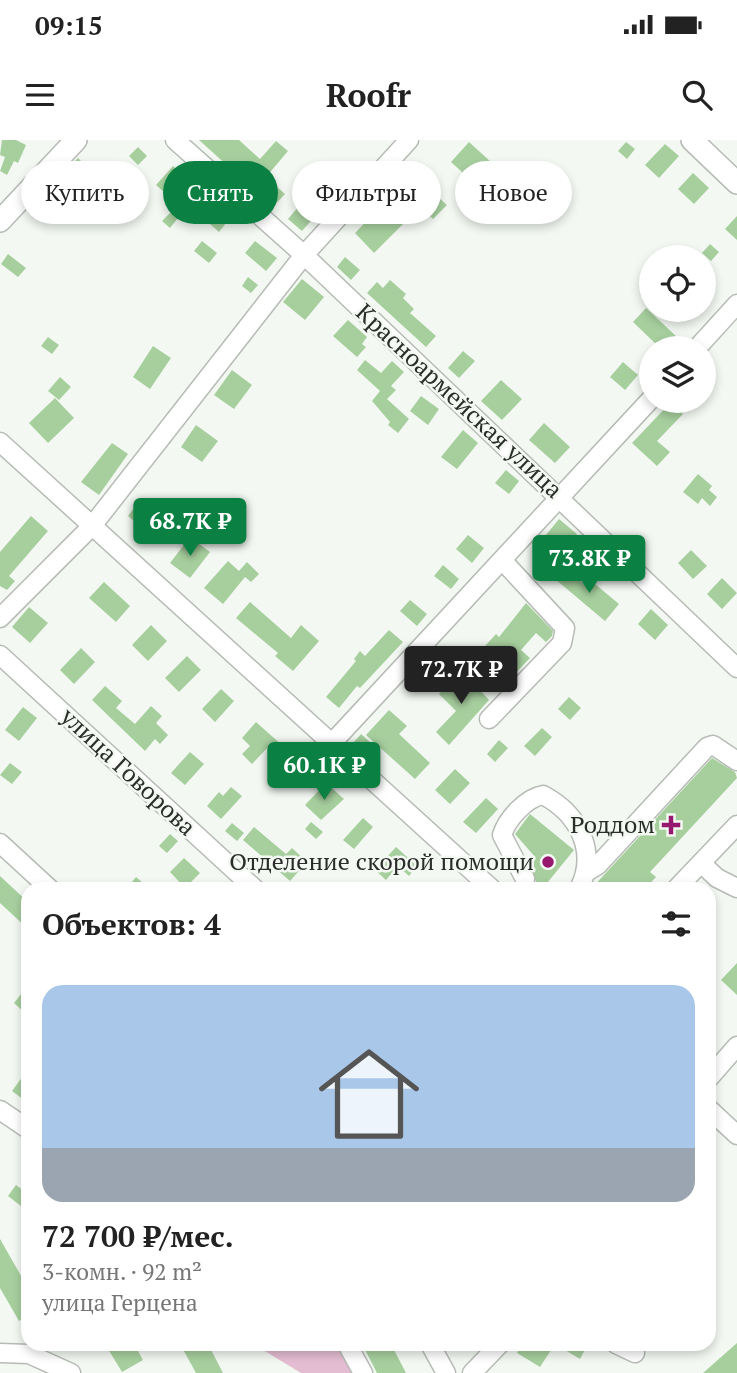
<!DOCTYPE html>
<html lang="ru">
<head>
<meta charset="utf-8">
<style>
	body { margin:0; font-family:"PT Serif",serif; background:#f2f2f2; color:#222; height:100vh; display:flex; flex-direction:column; font-size:26px; white-space:nowrap }
	* { box-sizing:border-box; margin:0 }
	p { font-size:23px; color:#767676 }
	.icon { flex:none; width:38px; height:38px; fill:none; stroke:currentColor; stroke-width:2; stroke-linecap:round; stroke-linejoin:round }
	.map { position:relative; flex:1; overflow:hidden }
	.panel { position:absolute; left:21px; top:742px; width:695px; height:469px; display:flex; flex-direction:column; background:#fff; border-radius:21px; box-shadow:0 4px 10px #0003 }
	.panel>* { flex:none }
	.hud { position:absolute; left:21px; top:21px; width:696px; height:63px; display:flex; gap:14px }
	.tools { position:absolute; left:639px; top:105px; display:grid; gap:14px }
	.tools a { display:grid; place-items:center; width:77px; height:77px; border-radius:50%; background:#fff; box-shadow:0 4px 10px #0003; font-size:35px }
	.price { position:absolute; translate:-50% -60px; padding:0 16px; border-radius:7px; background:#0b8043; color:#fff; font-size:23px; line-height:46px; filter:drop-shadow(0 2px 4px #0008) }
	.price::after { content:''; position:absolute; left:50%; top:42px; width:21px; height:16px; margin-left:-10px; background:inherit; clip-path:polygon(0 0,100% 0,50% 100%) }
	.price.current { background:#222; color:#fff }
	ul { padding:0; list-style:none }
	li { display:grid; align-content:center; gap:14px; height:371px; padding:0 21px }
	li span { display:grid; place-items:center; height:217px; border-radius:21px; color:#555 }
	li>.icon { margin-inline-start:auto }
	span .icon { width:126px; height:126px; fill:#fffc; stroke-width:1 }
	li b { font-size:30px }
	h2 { display:flex; justify-content:space-between; align-items:center; height:84px; padding:0 21px; font-size:30px }
	.chip { padding:0 24px; border-radius:32px; background:#fff; box-shadow:0 4px 10px #0003; font-size:24px; line-height:63px }
	.chip.current { background:#0b8043; color:#fff }
	.status { display:flex; justify-content:space-between; align-items:center; height:49px; padding:0 35px; background:#fff; direction:ltr }
	.status svg { height:19px; fill:currentColor }
	header { display:flex; justify-content:space-between; align-items:center; height:91px; padding:0 21px; background:#fff; font-size:32px; font-weight:700 }
	.map>svg:first-child { display:block }
	.green { fill:#e5bdd2 }
	.building { fill:#a7cf9e }
	.lines { fill:none; stroke-linecap:round; stroke-linejoin:round }
	.minor-casing { stroke:#b6bcb5; stroke-width:21 }
	.major-casing { stroke:#b6bcb5; stroke-width:24 }
	.minor { stroke:#fff; stroke-width:18 }
	.major { stroke:#fff; stroke-width:21 }
	.poi-dot { fill:#97186f; stroke:#f3f9f2; stroke-width:2.5 }
	.labels { text-anchor:middle; stroke-width:5; stroke-linejoin:round; paint-order:stroke }
	.street-label { font-size:24px; fill:#2b2d2a; stroke:#f3f9f2 }
	.poi-label { font-size:24px; fill:#2b2d2a; stroke:#f3f9f2; text-anchor:end }
</style>
</head>
<body>
<div class="status"><b>09:15</b><svg viewBox="0 0 49 12"><path d="M0 12V9h3v3zM5 12V6h3v6zM10 12V3h3v9zM15 12V0h3v12zM26 1h20v11H26zM47 4h2v5h-2z"/></svg></div>
<header><svg class="icon" aria-label="menu" viewBox="0 0 24 24"><path d="M4 6h16M4 12h16M4 18h16"/></svg>Roofr<svg class="icon" aria-label="search" viewBox="0 0 24 24"><circle cx="10" cy="10" r="6"/><path d="M15 15l6 6"/></svg></header>
<div class="map">
<svg width="737" height="1233" viewBox="0 0 737 1233">
	<rect width="100%" height="100%" fill="#f3f9f2"/>
	<path class="green" d="M253,1204H336L352,1233H301Z"/>
	<path class="building" d="M2,0H16L26,5L18,23L14,21L7,35L0,31L5,17L0,15Z
		M199,0H239L260,19L276,1L288,11L266,37L285,54L273,67Z
		M469,2L491,22L473,42L451,22Z
		M626,2L635,9L627,19L618,11Z
		M665,4L679,16L659,38L645,25Z
		M138,7L147,16L138,25L129,16Z
		M78,18L86,26L77,35L69,27Z
		M313,24L332,39L318,57L299,42Z
		M173,26L188,40L172,59L156,45Z
		M693,33L709,48L694,64L678,49Z
		M507,38L523,52L514,63L498,49Z
		M67,48L78,58L60,78L49,68Z
		M206,58L230,78L219,92L195,71Z
		M439,58L447,65L433,79L426,72Z
		M384,63L404,83L374,113L355,93Z
		M307,64L318,73L302,91L288,79L298,67L301,70Z
		M171,72L178,78L170,88L162,81Z
		M737,76V100L725,89Z
		M202,101L217,113L209,123L194,111Z
		M255,101L277,118L266,131L245,113Z
		M710,104L719,112L711,121L702,113Z
		M8,114L26,128L18,137L1,124Z
		M345,117L360,130L351,140L337,127Z
		M248,137L258,145L251,153L242,146Z
		M302,139L324,157L305,180L283,162Z
		M390,140L406,154L403,158L414,169L410,173L436,196L426,207L367,153L377,142L383,148Z
		M646,168L676,196L664,208H660L633,182Z
		M348,180L367,197L362,204L366,207L357,217L333,196Z
		M48,197L59,205L52,214L41,206Z
		M153,206L171,218L150,249L133,237Z
		M463,211L475,221L459,238L448,228Z
		M365,220L381,233L392,221L404,232L391,246L396,250L387,259L409,279L398,293L388,285L390,282L372,261L380,251L357,230Z
		M623,222L638,235L625,250L610,237Z
		M232,230L252,245L234,269L214,255Z
		M60,237L71,247L59,260L48,251Z
		M501,240L522,259L502,280L481,261Z
		M421,256L439,269L428,285L410,271Z
		M55,258L74,278L48,303L29,283Z
		M671,262L683,274L657,301L670,312L657,326L632,303Z
		M544,283L570,307L555,323L529,300Z
		M196,285L218,301L202,322L181,307Z
		M463,290L478,303L457,329L441,317Z
		M112,303L128,314L99,355L81,342Z
		M506,330L519,341L509,354L495,343Z
		M698,334L712,346L709,350L717,357L710,366L702,358L698,364L683,352Z
		M138,363L158,379L148,392L128,376Z
		M31,376L48,391L9,436L15,441L7,450L0,446V412Z
		M559,379L577,394L560,416L541,401Z
		M468,395L484,408L472,423L456,409Z
		M190,397L210,412L190,438L170,423Z
		M691,410L707,426L693,439L678,423Z
		M228,421L239,431L247,422L259,434L251,442L245,437L223,464L204,448Z
		M443,425L459,439L451,449L434,436Z
		M566,428L590,450L595,444L619,464L605,481L555,439Z
		M722,438L737,453L722,469L707,454Z
		M104,442L130,466L116,482L89,458Z
		M410,460L427,474L417,486L400,471Z
		M250,462L291,498L301,485L319,501L293,531L275,516L278,513L236,478Z
		M526,463L553,491L552,496L546,502L536,493L521,510L530,518L503,546L475,517L496,494L499,497Z
		M29,467L48,483L30,503L12,487Z
		M651,469L668,485L655,500L638,484Z
		M151,485L167,501L148,521L132,505Z
		M389,490L403,502L360,548L357,546L339,568L326,557L356,521L354,519L360,511L365,516Z
		M81,508L95,522L74,544L60,530Z
		M187,516L201,530L179,552L165,538Z
		M464,533L489,560L449,605L436,592L456,571L439,554L452,540L455,542Z
		M105,546L122,561L116,568L135,584L151,566L162,576L156,583L168,595L160,604L155,599L145,611L92,560Z
		M221,549L234,561L215,582L202,569Z
		M569,557L581,568L570,580L558,569Z
		M23,567L37,578L19,601L5,590Z
		M389,570L407,586L399,594L430,623L415,639L366,595Z
		M256,582L310,630L298,644L280,628L285,622L268,607L252,624L242,614L250,606L242,598Z
		M542,588L552,597L535,616L524,606Z
		M361,594L371,603L362,612L353,603Z
		M499,600L508,608L495,622L487,614Z
		M190,612L204,624L185,645L171,633Z
		M712,618L735,632L737,638L650,732L656,737L645,749H591Z
		M10,623L22,632L12,644L0,635Z
		M455,629L470,643L450,664L435,650Z
		M326,643L344,659L321,680L305,665Z
		M231,647L242,656L221,679L207,666L219,652L223,656Z
		M486,658L498,669L476,693L463,682Z
		M530,674L574,710L543,748L536,742L529,723L535,717L515,694Z
		M363,678L373,687L354,709L343,700Z
		M311,682L323,692L316,699L305,689Z
		M232,683L244,693L237,701L225,691Z
		M254,687L286,714L292,708L307,722L290,741L243,700Z
		M170,694L178,701L167,713L159,706Z
		M396,707L417,726L409,736L398,726L386,740L375,730Z
		M184,718L200,733L185,748L170,732Z
		M0,736L28,762V789L0,763Z
		M136,737L150,749H126Z
		M737,823V855L721,840Z
		M21,854L28,860V876L14,863Z
		M28,929V963L12,951Z
		M16,1045L28,1054L21,1066L8,1056Z
		M0,1099L28,1148V1175L19,1181L0,1148Z
		M737,1203V1233H703Z
		M105,1204H134L143,1220L122,1232Z
		M180,1204H208L223,1233H196Z
		M362,1204H391L406,1233H377Z
		M523,1204H579L586,1208L580,1219L555,1204L540,1227L517,1213Z"/>
	<g class="lines">
		<g class="minor-casing">
			<path id="minor" d="M175,0L304,115L737,528
				M697,208L737,164
				M0,302L492,749
				M0,478L92,386L304,115L409,0
				M0,515L255,749
				M489,579L562,503L565,488L502,420
				M332,603L651,259
				M0,703L50,749
				M701,723L717,738L737,748
				M588,731L598,725L707,607L713,605L737,621
				M525,739L502,695C507,679 526,658 543,655C579,674 598,712 579,749
				M676,749L737,685
				M709,938L737,906
				M709,969L737,995
				M0,970L28,989
				M347,1204L363,1233
				M430,1204L446,1233
				M616,1204L635,1213
				M0,1213L29,1214L71,1233
				M472,1233L500,1204"/>
		</g>
		<g class="major-casing">
			<path id="major" d="M692,0L737,43
				M0,81L76,0"/>
		</g>
		<use href="#minor" class="minor"/>
		<use href="#major" class="major"/>
	</g>
	<g class="poi-dot">
		<path d="M667.5 674.5h7v7h7v7h-7v7h-7v-7h-7v-7h7z"/>
		<circle cx="548" cy="722" r="7"/>
	</g>
	<g class="labels">
		<g class="street-label">
			<text transform="translate(459 261) rotate(43)" y="8">Красноармейская улица</text>
			<text transform="translate(128 632) rotate(43)" y="8">улица Говорова</text>
		</g>
		<g class="poi-label">
			<text x="655" y="693">Роддом</text>
			<text x="534" y="730">Отделение скорой помощи</text>
		</g>
	</g>
</svg>
<div class="tools">
<a><svg class="icon" aria-label="locate" viewBox="0 0 24 24"><circle cx="12" cy="12" r="6"/><path d="M12 2v4M12 18v4M2 12h4M18 12h4"/></svg></a>
<a><svg class="icon" aria-label="layers" viewBox="0 0 24 24"><path d="M12 4l9 5-9 5-9-5zM3 14l9 5 9-5"/></svg></a>
</div>
<b class="price" style="left:190px;top:418px">68.7K ₽</b>
<b class="price" style="left:589px;top:455px">73.8K ₽</b>
<b class="price current" style="left:461px;top:566px">72.7K ₽</b>
<b class="price" style="left:324px;top:662px">60.1K ₽</b>
<div class="hud">
<a class="chip">Купить</a>
<a class="chip current">Снять</a>
<a class="chip">Фильтры</a>
<a class="chip">Новое</a>
</div>
<section class="panel">
<h2>Объектов: 4<svg class="icon" aria-label="filters" viewBox="0 0 24 24"><path d="M4 7h16M4 17h16"/><circle cx="9" cy="7" r="2"/><circle cx="15" cy="17" r="2"/></svg></h2>
<ul>
<li><span style="background:linear-gradient(#a9c7e8 75%,#9aa5b1 0)"><svg class="icon" aria-label="home" viewBox="0 0 24 24"><path d="M3 11l9-7 9 7M6 9v11h12V9"/></svg></span><div><b>72 700 ₽/мес.</b><p>3-комн. · 92 m²</p><p>улица Герцена</p></div></li>
</ul>
</section>
</div>
</body>
</html>
